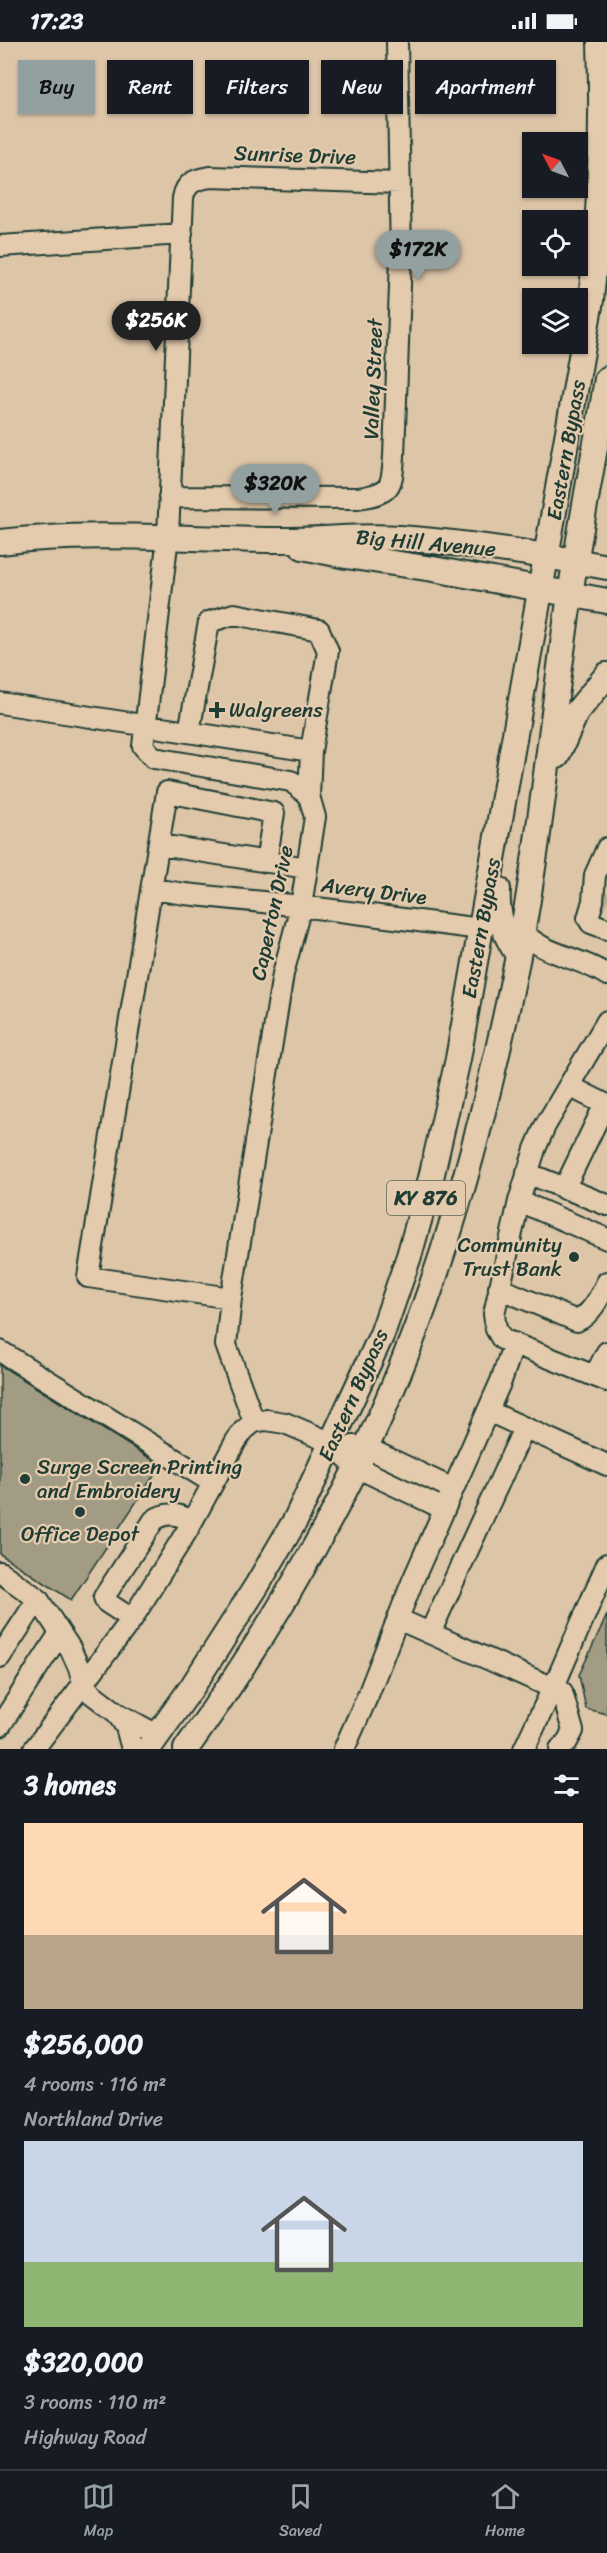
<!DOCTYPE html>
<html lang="en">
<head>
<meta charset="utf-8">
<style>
	body { margin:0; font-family:Sriracha,sans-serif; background:#20242c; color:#f1f3f6; height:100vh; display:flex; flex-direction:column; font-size:22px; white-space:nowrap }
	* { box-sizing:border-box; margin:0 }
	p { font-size:20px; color:#9ea1a6 }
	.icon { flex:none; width:33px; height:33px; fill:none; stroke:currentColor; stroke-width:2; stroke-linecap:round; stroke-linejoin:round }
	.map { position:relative; height:1707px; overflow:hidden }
	.sheet { display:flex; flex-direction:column; background:#171b24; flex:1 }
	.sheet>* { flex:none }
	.hud { position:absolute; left:18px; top:18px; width:572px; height:54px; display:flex; gap:12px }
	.needle { width:39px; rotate:311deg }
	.fabs { position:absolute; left:522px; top:90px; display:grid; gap:12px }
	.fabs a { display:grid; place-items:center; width:66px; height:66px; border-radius:0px; background:#171b24; box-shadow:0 2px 4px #0004; font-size:30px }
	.price { position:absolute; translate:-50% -51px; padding:0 14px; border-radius:21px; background:#92a19f; color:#111; font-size:20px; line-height:39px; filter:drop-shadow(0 2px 3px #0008) }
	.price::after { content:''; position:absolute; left:50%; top:36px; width:18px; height:14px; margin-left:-9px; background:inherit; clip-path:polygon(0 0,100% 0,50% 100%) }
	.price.active { background:#222; color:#fff }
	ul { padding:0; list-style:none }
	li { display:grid; align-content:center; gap:12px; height:318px; padding:0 24px }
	li span { display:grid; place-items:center; height:186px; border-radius:0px; color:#555 }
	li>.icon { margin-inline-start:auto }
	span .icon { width:108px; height:108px; fill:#fffc; stroke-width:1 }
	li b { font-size:26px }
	h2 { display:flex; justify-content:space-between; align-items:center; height:72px; padding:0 24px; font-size:26px }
	.pill { padding:0 21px; border-radius:0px; background:#171b24; box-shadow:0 2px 4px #0004; font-size:21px; line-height:54px }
	.pill.active { background:#92a19f; color:#111 }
	.status { display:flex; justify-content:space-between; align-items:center; height:42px; padding:0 30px; background:#171b24; direction:ltr }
	.status svg { height:16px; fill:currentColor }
	.dock { display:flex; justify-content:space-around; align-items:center; height:84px; border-top:2px solid #363941; background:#171b24; font-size:16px; color:#9ea1a6 }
	.dock a { display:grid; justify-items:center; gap:3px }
	.dock .active { color:#92a19f }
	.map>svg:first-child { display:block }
	.building { fill:#a29c84; stroke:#1f3d34; stroke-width:1.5 }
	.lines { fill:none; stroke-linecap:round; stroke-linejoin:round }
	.minor-tunnel { stroke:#b7aa91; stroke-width:20; stroke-dasharray:20 10; stroke-linecap:butt }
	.minor-casing { stroke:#1f3d34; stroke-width:24 }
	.major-casing { stroke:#1f3d34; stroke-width:28 }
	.minor { stroke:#e5cbad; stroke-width:20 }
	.major { stroke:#e5cbad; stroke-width:24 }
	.poi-dot { fill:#1f3d34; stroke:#e5cbad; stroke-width:2 }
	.labels { text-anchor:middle; stroke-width:4.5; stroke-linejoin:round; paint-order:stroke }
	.shield { fill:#e5cbad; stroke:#5a6858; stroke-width:1.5 }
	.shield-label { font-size:20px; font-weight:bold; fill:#1f3d34 }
	.street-label { font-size:21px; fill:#1f3d34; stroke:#e5cbad }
	.poi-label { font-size:21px; fill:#1f3d34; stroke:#e5cbad; text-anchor:start }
</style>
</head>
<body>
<div class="status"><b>17:23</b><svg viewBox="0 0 49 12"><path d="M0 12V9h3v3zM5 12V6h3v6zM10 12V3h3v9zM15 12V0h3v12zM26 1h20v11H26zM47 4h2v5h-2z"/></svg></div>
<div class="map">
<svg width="607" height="1707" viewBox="0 0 607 1707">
	<rect width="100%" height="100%" fill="#ddc5a8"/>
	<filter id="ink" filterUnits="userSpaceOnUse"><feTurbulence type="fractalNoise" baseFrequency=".0167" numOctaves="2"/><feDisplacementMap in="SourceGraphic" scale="12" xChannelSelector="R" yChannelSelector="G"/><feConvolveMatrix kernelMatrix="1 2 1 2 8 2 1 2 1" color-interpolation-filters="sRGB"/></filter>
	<g filter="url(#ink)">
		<path class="building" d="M0,1323L161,1423L71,1558L0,1512Z
			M607,1573V1672L586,1667L579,1633Z"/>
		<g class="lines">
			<path class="minor-tunnel" d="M603,859L607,861"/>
			<g class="minor-casing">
				<path id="minor" d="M0,204L182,192
					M169,455L358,456C391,451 392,446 394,414L401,215L397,0
					M0,661L311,709L309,754
					M189,690L209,580L234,572L319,588L328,609L311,709
					M160,803L307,826
					M607,806L595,833L593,859L588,876L591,881L607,887
					M153,847L185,852L301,864L481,887
					M522,889C542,913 581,915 607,933
					M607,979L545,1084L535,1107L519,1159L494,1272L496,1287L502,1297L607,1339
					M527,1131L607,1163
					M564,1147L605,1062L569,1044
					M519,1159L607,1197
					M499,1246L577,1279C592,1272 600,1254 607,1240
					M231,1256L88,1235L167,750L274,771L266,820
					M0,1309L213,1441
					M595,1333L607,1310
					M488,1369L607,1423
					M254,1380L226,1303L231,1256L283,932L301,864L315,775L309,754L291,739L154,716L143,704L168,494L183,156C186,140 196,137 211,135L400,141
					M353,1404L365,1405L453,1447
					M0,1530L38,1557L70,1606L79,1626L83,1641L91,1651L117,1671
					M132,1577L106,1560L104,1555L154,1478C167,1469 178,1472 192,1479
					M398,1577L562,1650L573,1689L567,1700L560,1707
					M430,1591L524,1386
					M0,1615L38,1557
					M0,1684L60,1591
					M34,1707L132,1577L187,1489L236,1399L244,1388L254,1380L266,1378L285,1381L332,1401L356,1425L444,1467
					M132,1707L126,1685L117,1671L157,1693
					M344,1707L368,1653L413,1538L501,1339L514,1301
					M524,1707L558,1635L607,1522"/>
			</g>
			<g class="major-casing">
				<path id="major" d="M0,500C91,489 182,497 273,498C315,499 357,493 400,496C469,501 539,512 607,525
					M303,505L346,514L433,527L607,559
					M557,714L576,671L607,633
					M498,847C496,874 504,891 518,913
					M148,1707L192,1645L256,1545L296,1477L382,1292L409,1214L431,1136L458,1017L591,258C600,172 603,87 600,0
					M186,1707C276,1581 356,1445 411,1300C459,1176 492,1044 518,914C541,794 552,673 570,553C581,481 595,409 607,337"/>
			</g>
			<use href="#minor" class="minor"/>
			<use href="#major" class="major"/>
		</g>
	</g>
	<g class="poi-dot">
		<path d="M214 659h6v6h6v6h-6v6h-6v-6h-6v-6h6z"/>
		<circle cx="574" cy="1215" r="6"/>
		<circle cx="25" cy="1437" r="6"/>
		<circle cx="80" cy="1470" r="6"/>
	</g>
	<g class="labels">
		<rect class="shield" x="387" y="1139" width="78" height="34" rx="4.5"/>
		<g class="shield-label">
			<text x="426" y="1163">KY 876</text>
		</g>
		<g class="street-label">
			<text transform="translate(295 113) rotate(2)" y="7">Sunrise Drive</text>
			<text transform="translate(373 337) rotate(-88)" y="7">Valley Street</text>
			<text transform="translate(566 408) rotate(-80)" y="7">Eastern Bypass</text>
			<text transform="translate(426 501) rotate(5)" y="7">Big Hill Avenue</text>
			<text transform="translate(374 849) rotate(7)" y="7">Avery Drive</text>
			<text transform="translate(272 871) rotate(-78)" y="7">Caperton Drive</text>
			<text transform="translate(481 886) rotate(-80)" y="7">Eastern Bypass</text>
			<text transform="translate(353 1353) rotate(-66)" y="7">Eastern Bypass</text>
		</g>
		<g class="poi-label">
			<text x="229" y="675">Walgreens</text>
			<text x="562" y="1210" text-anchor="end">Community<tspan x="562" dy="24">Trust Bank</tspan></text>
			<text x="37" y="1432">Surge Screen Printing<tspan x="37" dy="24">and Embroidery</tspan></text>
			<text x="80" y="1499" text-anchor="middle">Office Depot</text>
		</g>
	</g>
</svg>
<div class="fabs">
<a><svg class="needle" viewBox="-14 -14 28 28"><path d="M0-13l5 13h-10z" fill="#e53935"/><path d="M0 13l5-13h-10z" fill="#9ea1a6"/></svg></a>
<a><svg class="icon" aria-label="locate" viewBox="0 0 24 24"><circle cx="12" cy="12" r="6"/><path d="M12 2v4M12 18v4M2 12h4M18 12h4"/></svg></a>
<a><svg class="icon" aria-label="layers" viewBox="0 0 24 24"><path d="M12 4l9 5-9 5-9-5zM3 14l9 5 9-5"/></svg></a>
</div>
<b class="price" style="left:418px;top:239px">$172K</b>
<b class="price active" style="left:156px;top:310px">$256K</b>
<b class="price" style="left:275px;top:473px">$320K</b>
<div class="hud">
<a class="pill active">Buy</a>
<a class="pill">Rent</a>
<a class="pill">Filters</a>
<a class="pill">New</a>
<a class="pill">Apartment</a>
</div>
</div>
<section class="sheet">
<h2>3 homes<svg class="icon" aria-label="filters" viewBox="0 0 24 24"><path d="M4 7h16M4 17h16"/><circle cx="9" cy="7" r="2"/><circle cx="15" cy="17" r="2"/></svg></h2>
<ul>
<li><span style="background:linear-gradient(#ffd9b3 60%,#b9a48a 0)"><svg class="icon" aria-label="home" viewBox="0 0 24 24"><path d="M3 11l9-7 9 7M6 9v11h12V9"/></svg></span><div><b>$256,000</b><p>4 rooms · 116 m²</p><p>Northland Drive</p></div></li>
<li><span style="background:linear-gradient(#c9d6e8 65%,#8fb573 0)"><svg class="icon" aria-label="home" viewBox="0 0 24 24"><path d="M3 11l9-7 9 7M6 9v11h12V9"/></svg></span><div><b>$320,000</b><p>3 rooms · 110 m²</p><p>Highway Road</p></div></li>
</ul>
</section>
<nav class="dock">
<a class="active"><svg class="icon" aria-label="map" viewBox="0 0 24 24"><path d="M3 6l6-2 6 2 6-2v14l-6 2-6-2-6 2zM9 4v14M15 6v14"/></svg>Map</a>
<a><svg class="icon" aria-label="saved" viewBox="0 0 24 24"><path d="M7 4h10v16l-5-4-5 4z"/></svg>Saved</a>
<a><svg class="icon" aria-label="home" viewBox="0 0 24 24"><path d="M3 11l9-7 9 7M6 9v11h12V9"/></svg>Home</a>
</nav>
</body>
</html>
